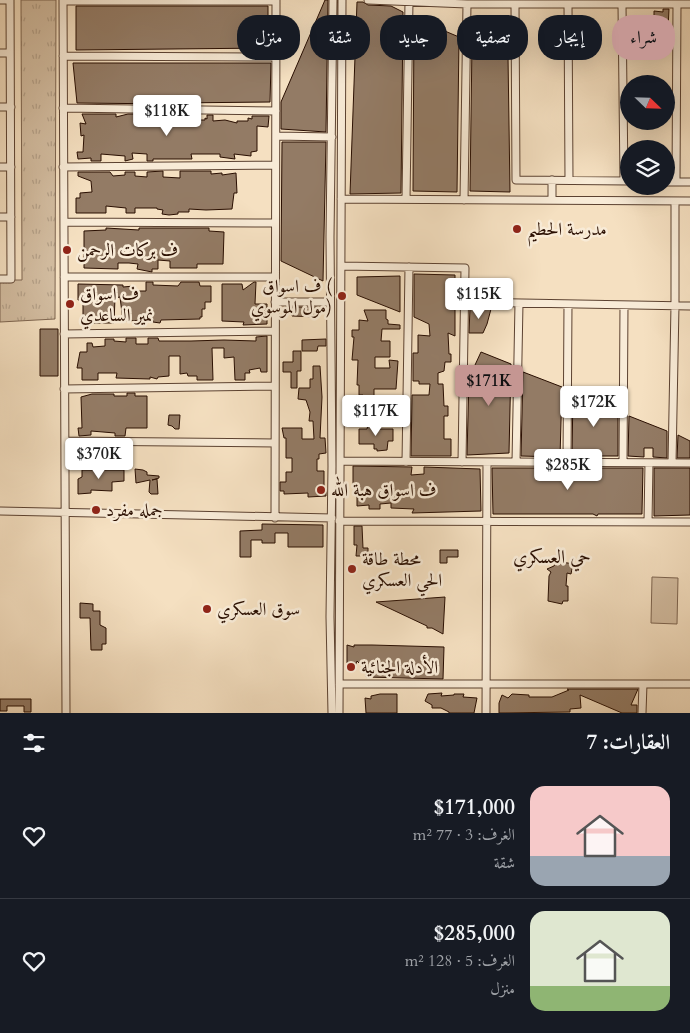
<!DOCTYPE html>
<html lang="ar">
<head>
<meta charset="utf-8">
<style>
	body { margin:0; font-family:Cardo,Amiri,serif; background:#242831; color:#f1f3f6; direction:rtl; height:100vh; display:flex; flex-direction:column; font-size:19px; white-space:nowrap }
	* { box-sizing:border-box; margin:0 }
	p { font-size:16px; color:#9ea1a6 }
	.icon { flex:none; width:28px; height:28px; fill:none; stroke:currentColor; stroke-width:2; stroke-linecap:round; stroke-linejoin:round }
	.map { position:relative; height:713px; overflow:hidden; direction:ltr }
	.details { display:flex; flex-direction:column; background:#171b24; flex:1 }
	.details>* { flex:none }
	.banner { position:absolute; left:15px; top:15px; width:660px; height:45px; direction:rtl; display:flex; gap:10px }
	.needle { width:32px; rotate:113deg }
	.tools { position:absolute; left:620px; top:75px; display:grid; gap:10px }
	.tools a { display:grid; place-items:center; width:55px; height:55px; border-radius:50%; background:#171b24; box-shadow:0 5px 20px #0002; font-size:25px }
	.price { position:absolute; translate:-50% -42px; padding:0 11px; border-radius:5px; background:#fff; color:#222; font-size:16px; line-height:32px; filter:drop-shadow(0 1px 2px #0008) }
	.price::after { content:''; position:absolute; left:50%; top:30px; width:15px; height:11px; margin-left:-8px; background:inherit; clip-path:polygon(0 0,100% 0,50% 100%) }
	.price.selected { background:#c59692; color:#111 }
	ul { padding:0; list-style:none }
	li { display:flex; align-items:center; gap:15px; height:125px; padding:0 20px }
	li+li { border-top:1px solid #363941 }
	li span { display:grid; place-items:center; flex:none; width:140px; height:100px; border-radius:15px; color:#555 }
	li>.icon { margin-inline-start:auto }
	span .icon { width:60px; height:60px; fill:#fffc; stroke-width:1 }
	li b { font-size:21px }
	h2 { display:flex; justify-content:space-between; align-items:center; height:60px; padding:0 20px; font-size:21px }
	.pill { padding:0 18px; border-radius:20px; background:#171b24; box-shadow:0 5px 20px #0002; font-size:18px; line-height:45px }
	.pill.selected { background:#c59692; color:#111 }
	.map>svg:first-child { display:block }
	.grass { fill:url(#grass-tufts); stroke:#7e6550 }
	.garden { fill:#d2bca0; stroke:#7e6550 }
	.building { fill:#937b65; stroke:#290e01 }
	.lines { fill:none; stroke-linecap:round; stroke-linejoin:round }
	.minor-casing { stroke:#5c4231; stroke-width:9 }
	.minor { stroke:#f8ebd7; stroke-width:7 }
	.poi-dot { fill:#8f2418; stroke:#f8ebd7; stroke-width:2 }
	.labels { text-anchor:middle; stroke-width:5; stroke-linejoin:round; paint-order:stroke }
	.poi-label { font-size:18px; fill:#290e01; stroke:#f8ebd7; text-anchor:start }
	.neighbourhood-label { font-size:19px; fill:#290e01; stroke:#f8ebd7 }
</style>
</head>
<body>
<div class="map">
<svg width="690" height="713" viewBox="0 0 690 713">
	<defs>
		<pattern id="grass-tufts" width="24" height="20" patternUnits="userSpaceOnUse" patternTransform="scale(1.25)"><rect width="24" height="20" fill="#d2bca0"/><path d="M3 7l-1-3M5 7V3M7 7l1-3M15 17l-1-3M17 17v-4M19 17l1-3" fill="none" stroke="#b4a088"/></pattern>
	</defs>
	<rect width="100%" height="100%" fill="#f5e0c1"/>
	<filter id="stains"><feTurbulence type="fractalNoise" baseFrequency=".004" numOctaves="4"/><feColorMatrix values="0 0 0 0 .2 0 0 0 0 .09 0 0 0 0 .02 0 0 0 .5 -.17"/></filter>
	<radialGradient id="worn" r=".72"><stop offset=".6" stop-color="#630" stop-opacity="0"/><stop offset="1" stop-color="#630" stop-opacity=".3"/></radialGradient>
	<path class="grass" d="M21,0H56L55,319L0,322V280H22Z"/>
	<path class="garden" d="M652,577L678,578L677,624L651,623Z"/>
	<path class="building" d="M325,0H328L326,132L281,129V102Z
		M357,2H363L368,5L391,6L403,12L401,193L350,194Z
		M76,6H268V48L76,50Z
		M663,9H669L668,29H665L664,22H654V11L663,12Z
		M414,18L459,37L457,192L413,191Z
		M472,43L508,57L510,192L470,191Z
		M73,63H271L270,102L175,103V104L77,103Z
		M82,114H116V117L128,114H142V121L154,118L155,115H193V120H205V118L207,119V115H213V121L225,120L237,123V121H248V118L252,119V116H269L268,127L257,126V151L251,152V156L234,154L235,159L220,157V154H191L192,159H153V161H147V154L132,153L133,159L125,161V156L101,154V161H91V158L78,159L77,152H83L84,135L81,136L80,123L86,124Z
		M282,142H326L323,281L281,261Z
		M163,171V177L180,178V171H211V174L222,173V175L236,173L237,193H234L232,209L206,210L189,209V212H178V214L169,215L162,214L163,210L157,209V208H135V213H126V208L106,206V213H76V198H80V193L92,192L91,181L78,176V172H110L113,176L125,175V172H135V176L147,177V172Z
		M106,228L139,230V228H209V231L224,232L223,264H197V268H170V261L158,260V269H152V272L137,269L138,264L129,263H118V269L84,268V231L106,230Z
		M414,274L455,275V336L448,333L449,354H451V362H445L444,371L438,373V384H443L444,406H448V416H444V439H451V456H411L412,395H429L430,384H419V381H413V353H418V335L430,336L429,324L414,317Z
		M400,276V312L357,295V277Z
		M146,282H153V285L178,286L181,282H199L200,286H211V302H205V309H202V317H200V319L161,320L160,323L153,322V320L123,321L120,297L115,298L114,323H90V315L83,316V300H78V284L123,285V287L134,286V291H146Z
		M254,282H256L255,304H267V324L243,325L244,322L222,321V284H242L243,290Z
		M285,307H318V317L292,316V313L285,314Z
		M470,308L491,309L487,324L483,333H469Z
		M364,310H386V319L388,320V324L400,325V329H382L381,341H390V357H375V368H390L389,360L398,361L396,389H374V398L363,399V395H359V385H357L358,360H352L354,337H352V330H359V320L368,321Z
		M40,329H58V376H40Z
		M267,336V372H261L260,368L249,370L250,373H245V380H235L234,357L224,358V348H212L213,380H197V376H188L187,373L180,374V356H169V376L158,377L157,379L150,377V379L116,378L117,373H98V380H82V368H77L80,352H87V343H92L93,347L105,346V339H114V341L126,342V338H136V344H148V338H158L159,341H191L224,340L256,341V337Z
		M326,339V346H318L317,351H302V340Z
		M293,351H301V371H297V388H291V372H283V362H293Z
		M481,352L511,364L509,453L467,455L469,378Z
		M313,366H320L322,397L320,438H325L326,453L319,454V459H317V471H324V489H326V496L308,497V493L284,494V491H280V482H286V472H292V458H286V438H284L282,428H302V439H314L313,421H309L310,412L306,400L298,399L299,388H310V379H313Z
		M523,372L562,387L560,457L521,456Z
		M573,391L618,410V456H572Z
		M127,393H135V396H147V428H126L125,436H115V433L91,431V435L79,436L78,428H82L81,397L92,394H114V396H127Z
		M169,415H180L179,429H175L172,426L168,425Z
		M629,416L667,431V458L653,457V448H644V457L628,456Z
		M368,425H374V429H393V441H388L387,450L377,451V449H374V444H359V429H367Z
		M678,435L690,441V458H677Z
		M104,447H125L124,460H104Z
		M353,466L412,467L411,475L424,474V467L480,469L481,511L412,513L414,509L391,508V503L380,504V509H369V505L357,506V488H353Z
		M492,468H643L642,512V514H598L597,516L593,514H493Z
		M654,468H690V515L654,516Z
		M135,469L143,470L147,472V475L159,476V478L152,480L157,479L158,494H151L149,492L150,480L136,483Z
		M82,470H124V481L112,482V491L91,490V493L78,494V479L82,477Z
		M262,524L323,525V547H288V533H275V543H262V540H251V557H240V531L262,530Z
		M354,526H362L363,548H368V556H356L357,545H354Z
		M440,550H458V557H447V563H440Z
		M557,561L573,564L571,574L567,573L566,586H568V601H563L562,604L548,601L549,576L551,572L547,569L554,566Z
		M445,597L443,634L432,628H427V626L376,602Z
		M80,603L93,604V611H100V625L106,628V644H102V650H91L90,618H80Z
		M347,645L354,647V645H372L444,647L443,679L366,677V670L357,661L355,666L347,663Z
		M567,689H638L631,705H637V713H622L580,695L581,708L570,709V712L499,713V703L502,695L508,698L512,694L529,695V697H552L569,690Z
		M442,693L441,696L454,695V694H464L463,697L477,698L474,713H449V712L441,708H432V705L425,701L428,694Z
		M380,694H397V713H366L365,698L371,699V696Z
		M0,699H31V712H24V706H7V711H0Z"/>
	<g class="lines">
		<g class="minor-casing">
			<path id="minor" d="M0,0H10
				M63,0L66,713
				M368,0L467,4H690
				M63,1H276
				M515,4L516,180L629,181
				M568,4L569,180
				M622,5L624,181
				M0,53H10
				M63,56L276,57
				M0,107H11
				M63,108L276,111
				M276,136L332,137
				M0,167H11
				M63,167L275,165
				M666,182H690
				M676,182L677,4
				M341,199L690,201
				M406,199L409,1
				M464,200L467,4
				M552,200V180
				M0,217H11
				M64,222L275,223
				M341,266L465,268L462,462
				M64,277H275
				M0,279H11L10,0
				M275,302H330
				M465,302L690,306
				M64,334L275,331
				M64,389L275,386
				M65,441L275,443
				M341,461L690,463
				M406,462L409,267
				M516,462L519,303
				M567,462L568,304
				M623,462L624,305
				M672,463L675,305V201
				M0,511L332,518
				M275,518L276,0
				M339,521L690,522
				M648,522L649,463
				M339,684H690
				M332,713L330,617L332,466L330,237L333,0
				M339,713L342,0
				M486,713L487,462
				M642,713L643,684"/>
		</g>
		<use href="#minor" class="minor"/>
	</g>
	<g class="poi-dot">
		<circle cx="517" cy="229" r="5"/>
		<circle cx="67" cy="250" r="5"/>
		<circle cx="342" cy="296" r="5"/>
		<circle cx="70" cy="304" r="5"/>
		<circle cx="321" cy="490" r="5"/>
		<circle cx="96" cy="510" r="5"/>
		<circle cx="352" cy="569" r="5"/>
		<circle cx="207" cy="609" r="5"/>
		<circle cx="351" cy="667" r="5"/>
	</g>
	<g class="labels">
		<g class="poi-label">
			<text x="527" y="235">مدرسة الحطيم</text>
			<text x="77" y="256">ف بركات الرحمن</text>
			<text x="332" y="292" text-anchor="end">ف اسواق (<tspan x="332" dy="21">مول الموسوي)</tspan></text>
			<text x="80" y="300">ف اسواق<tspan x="80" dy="21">نمير الساعدي</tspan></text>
			<text x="331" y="496">ف اسواق هبة الله</text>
			<text x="106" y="516">جمله مفرد</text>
			<text x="362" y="565">محطة طاقة<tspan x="362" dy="21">الحي العسكري</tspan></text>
			<text x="217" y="615">سوق العسكري</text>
			<text x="361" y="673">الأدلة الجنائية</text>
		</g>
		<g class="neighbourhood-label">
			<text x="552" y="563">حي العسكري</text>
		</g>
	</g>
	<rect width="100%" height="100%" filter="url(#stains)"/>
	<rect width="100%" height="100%" fill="url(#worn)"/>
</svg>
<div class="tools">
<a><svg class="needle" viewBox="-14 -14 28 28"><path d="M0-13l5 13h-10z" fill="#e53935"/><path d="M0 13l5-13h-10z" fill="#9ea1a6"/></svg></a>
<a><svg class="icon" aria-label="layers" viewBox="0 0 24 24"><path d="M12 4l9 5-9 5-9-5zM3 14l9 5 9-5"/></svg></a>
</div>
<b class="price" style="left:167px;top:137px">$118K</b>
<b class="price" style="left:479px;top:320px">$115K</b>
<b class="price selected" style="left:489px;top:407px">$171K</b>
<b class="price" style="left:594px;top:428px">$172K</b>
<b class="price" style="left:376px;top:437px">$117K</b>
<b class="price" style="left:99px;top:480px">$370K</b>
<b class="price" style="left:568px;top:491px">$285K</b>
<div class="banner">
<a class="pill selected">شراء</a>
<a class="pill">إيجار</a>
<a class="pill">تصفية</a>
<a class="pill">جديد</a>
<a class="pill">شقة</a>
<a class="pill">منزل</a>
</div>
</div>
<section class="details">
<h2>العقارات: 7<svg class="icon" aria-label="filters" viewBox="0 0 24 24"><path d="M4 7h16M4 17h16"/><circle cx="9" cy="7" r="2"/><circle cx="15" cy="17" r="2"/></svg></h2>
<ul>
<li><span style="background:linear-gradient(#f6c9c9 70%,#9aa5b1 0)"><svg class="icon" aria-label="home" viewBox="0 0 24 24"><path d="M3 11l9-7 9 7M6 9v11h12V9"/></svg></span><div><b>$171,000</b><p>الغرف: 3 · 77 m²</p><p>شقة</p></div><svg class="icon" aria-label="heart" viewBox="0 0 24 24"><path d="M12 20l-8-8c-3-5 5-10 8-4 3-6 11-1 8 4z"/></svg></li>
<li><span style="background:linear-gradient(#dfe7d0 75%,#8fb573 0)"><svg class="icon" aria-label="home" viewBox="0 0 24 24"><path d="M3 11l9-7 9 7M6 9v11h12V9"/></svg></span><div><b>$285,000</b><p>الغرف: 5 · 128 m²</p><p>منزل</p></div><svg class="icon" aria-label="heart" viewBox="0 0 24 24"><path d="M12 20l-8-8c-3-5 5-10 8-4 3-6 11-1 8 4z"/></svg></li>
</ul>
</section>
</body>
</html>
